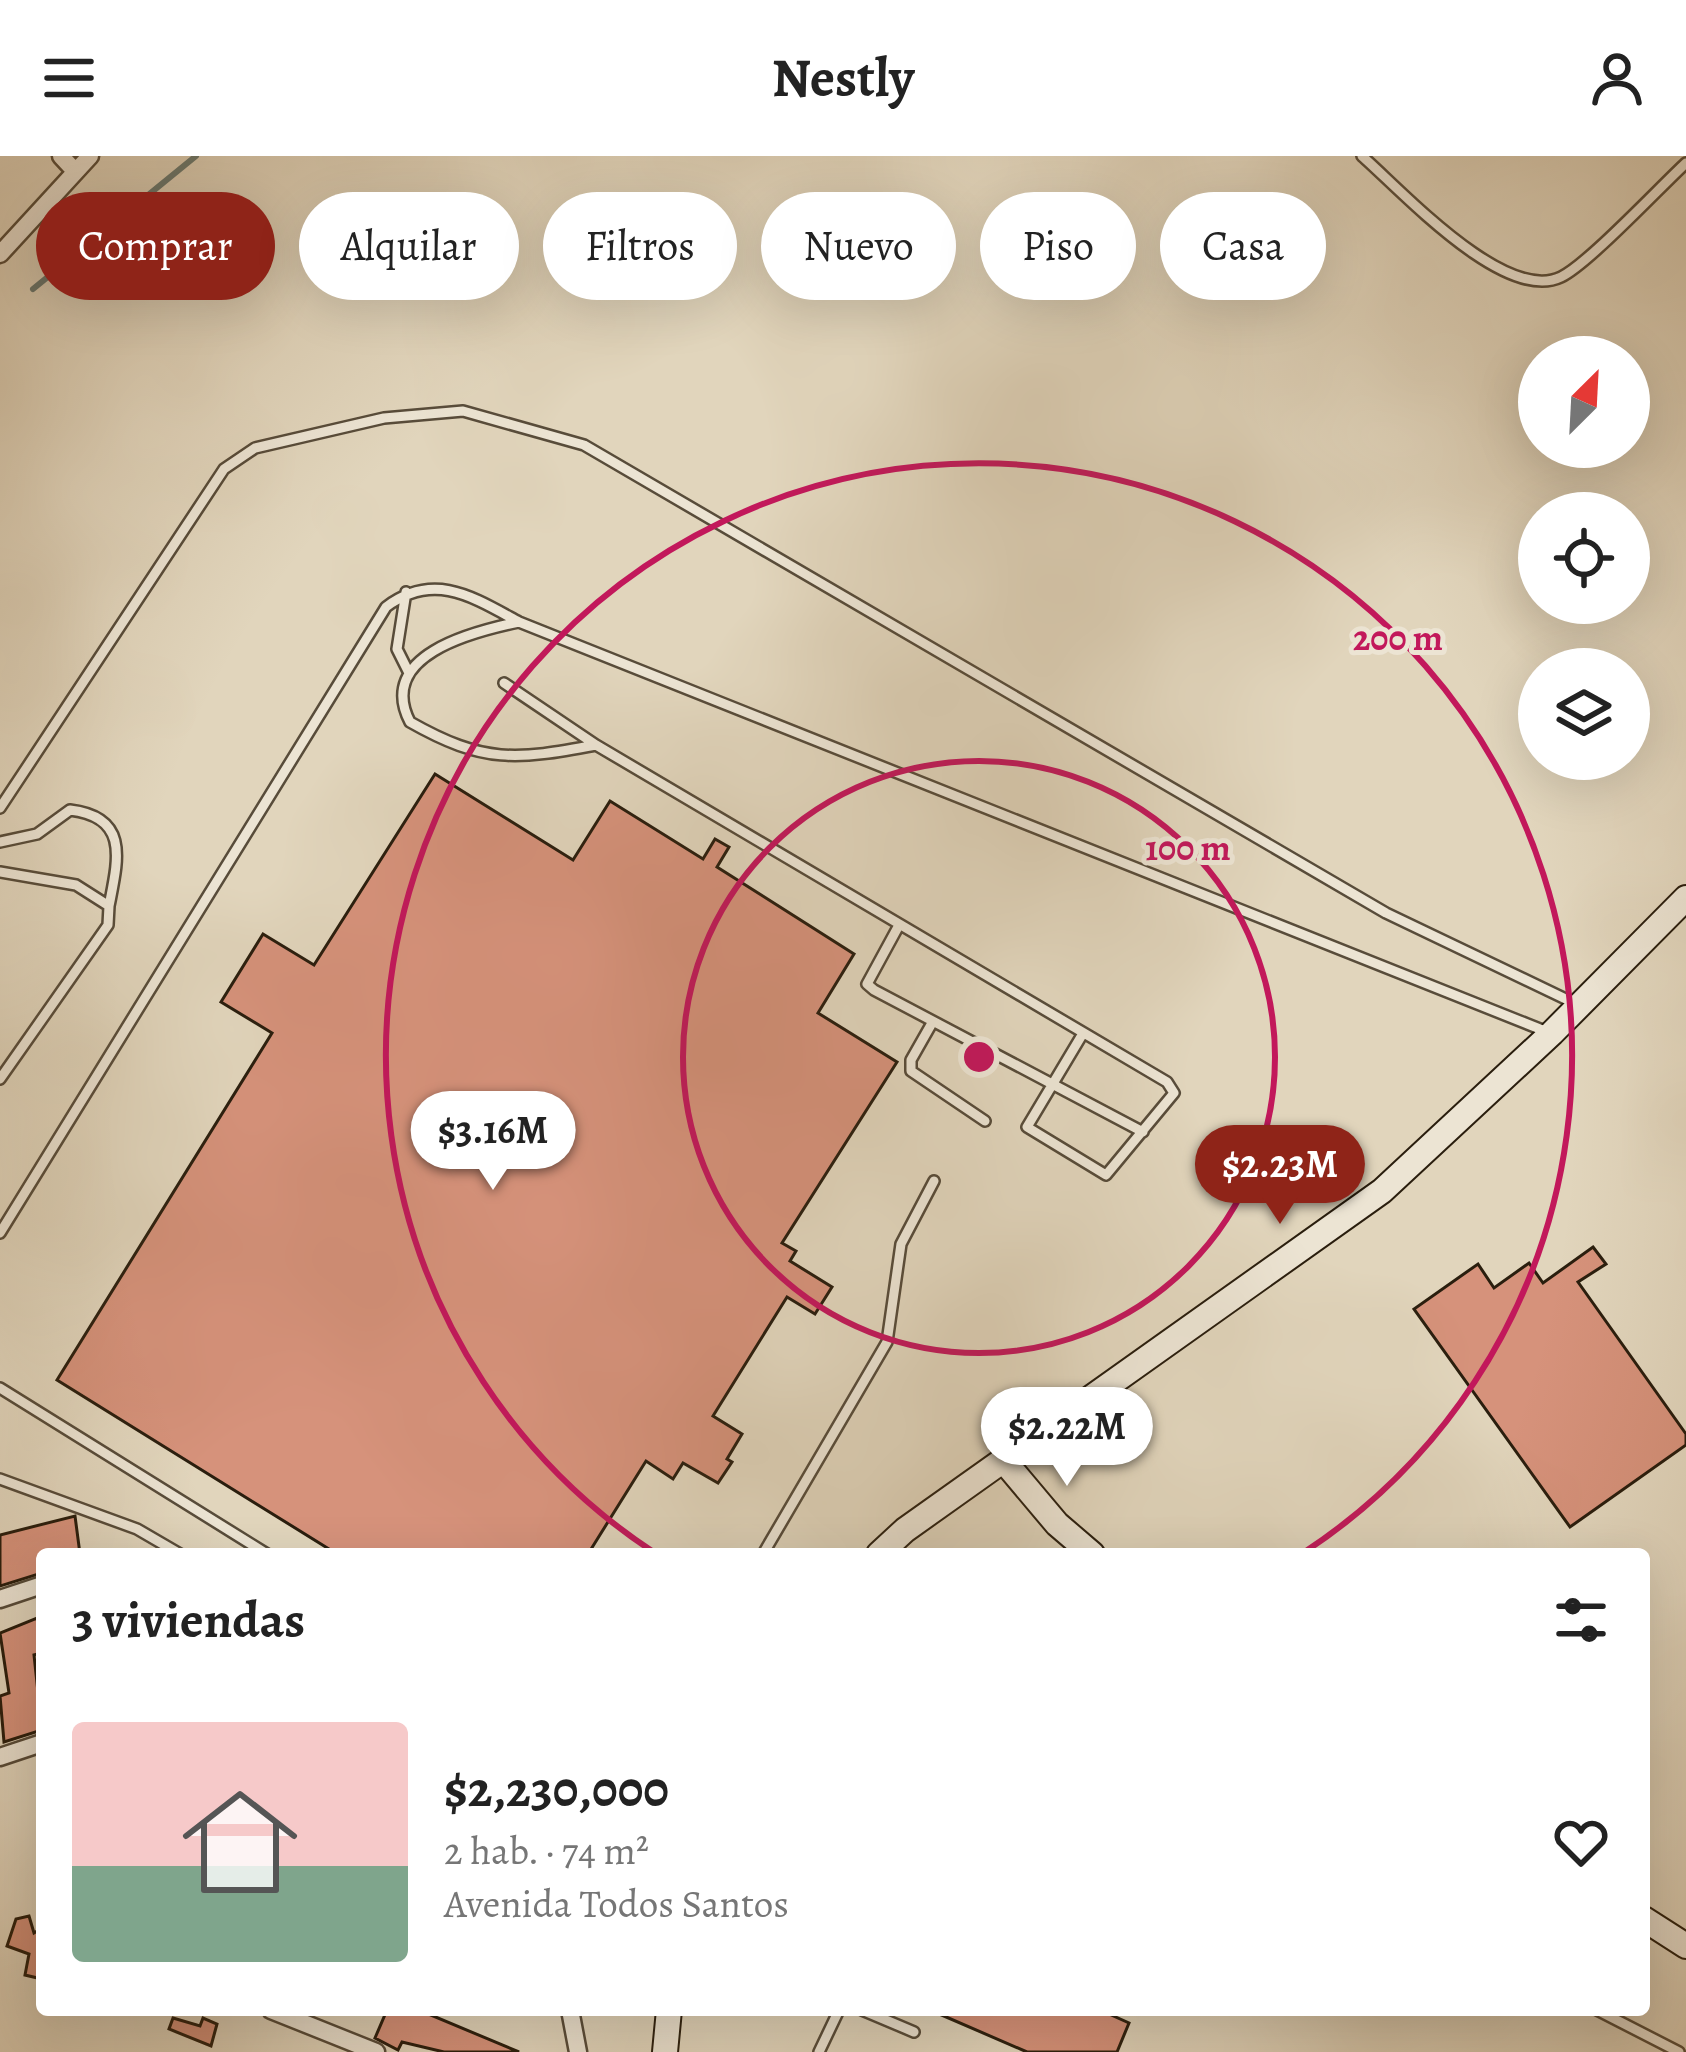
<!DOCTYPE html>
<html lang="es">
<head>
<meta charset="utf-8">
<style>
	body { margin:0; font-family:Alegreya,serif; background:#f6f6f6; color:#222; height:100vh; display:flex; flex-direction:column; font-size:45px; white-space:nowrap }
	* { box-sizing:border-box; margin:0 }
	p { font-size:39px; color:#767676 }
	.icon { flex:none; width:66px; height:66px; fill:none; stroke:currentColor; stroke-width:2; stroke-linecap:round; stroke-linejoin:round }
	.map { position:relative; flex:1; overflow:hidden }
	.sheet { position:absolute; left:36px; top:1392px; width:1614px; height:468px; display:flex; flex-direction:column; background:#fff; border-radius:12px; box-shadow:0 12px 48px #0002 }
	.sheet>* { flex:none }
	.guide { position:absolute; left:36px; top:36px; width:1614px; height:108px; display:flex; gap:24px }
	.needle { width:78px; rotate:24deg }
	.buttons { position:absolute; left:1518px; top:180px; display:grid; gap:24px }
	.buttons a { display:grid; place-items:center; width:132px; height:132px; border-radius:50%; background:#fff; box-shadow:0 12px 48px #0002; font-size:60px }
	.price { position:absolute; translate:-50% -102px; padding:0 27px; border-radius:42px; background:#fff; color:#222; font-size:39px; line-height:78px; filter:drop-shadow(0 3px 6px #0008) }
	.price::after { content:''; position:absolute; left:50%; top:72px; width:36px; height:27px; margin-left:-18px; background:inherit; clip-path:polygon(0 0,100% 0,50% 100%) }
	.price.on { background:#8f2418; color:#fff }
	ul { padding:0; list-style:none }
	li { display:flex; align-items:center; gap:36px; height:300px; padding:0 36px }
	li+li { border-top:3px solid #e0e0e0 }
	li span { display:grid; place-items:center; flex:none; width:336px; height:240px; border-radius:12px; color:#555 }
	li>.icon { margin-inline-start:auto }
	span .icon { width:144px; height:144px; fill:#fffc; stroke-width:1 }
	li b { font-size:51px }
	h2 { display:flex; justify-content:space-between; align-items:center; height:144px; padding:0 36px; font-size:51px }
	.chip { padding:0 42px; border-radius:54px; background:#fff; box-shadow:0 12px 48px #0002; font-size:42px; line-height:108px }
	.chip.on { background:#8f2418; color:#fff }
	header { display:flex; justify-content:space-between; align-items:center; height:156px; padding:0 36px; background:#fff; font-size:54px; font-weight:600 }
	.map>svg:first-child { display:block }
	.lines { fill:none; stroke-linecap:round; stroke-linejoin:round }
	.stream { stroke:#6a7a72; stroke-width:6 }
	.building { fill:#d6927b; stroke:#2a1e0e; stroke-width:3 }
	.lane-casing { stroke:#584c3a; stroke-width:14 }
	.street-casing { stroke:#584c3a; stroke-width:21 }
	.secondary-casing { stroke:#2a1e0e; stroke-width:28 }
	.lane { stroke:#ece4d3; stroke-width:9 }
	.street { stroke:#ece4d3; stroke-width:16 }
	.secondary { stroke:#ece4d3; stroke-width:24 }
	.ring { fill:none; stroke:#c2185b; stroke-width:6 }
	.centre { fill:#c2185b; stroke:#ece4d3; stroke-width:6 }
	.ring-label { font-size:36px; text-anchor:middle; font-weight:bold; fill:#c2185b; stroke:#ece4d3; stroke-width:10; stroke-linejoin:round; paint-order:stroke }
</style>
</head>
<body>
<header><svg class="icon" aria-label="menu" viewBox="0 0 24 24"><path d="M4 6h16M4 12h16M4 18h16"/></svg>Nestly<svg class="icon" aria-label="person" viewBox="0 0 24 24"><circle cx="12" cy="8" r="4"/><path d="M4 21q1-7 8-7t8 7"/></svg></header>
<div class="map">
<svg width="1686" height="1896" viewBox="0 0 1686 1896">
	<rect width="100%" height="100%" fill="#e1d5bc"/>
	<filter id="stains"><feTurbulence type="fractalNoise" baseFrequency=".00167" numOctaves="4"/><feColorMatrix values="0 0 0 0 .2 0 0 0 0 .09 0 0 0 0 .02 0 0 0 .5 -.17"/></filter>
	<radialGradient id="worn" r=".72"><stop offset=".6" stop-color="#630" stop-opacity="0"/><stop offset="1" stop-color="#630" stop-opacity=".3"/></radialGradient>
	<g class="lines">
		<path class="stream" d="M33,133L196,0"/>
	</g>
	<path class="building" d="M435,618L573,704L610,645L703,703L715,683L729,691L717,711L854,798L818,857L897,906L782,1087L796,1095L790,1105L832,1131L815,1158L787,1141L713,1260L742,1278L727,1303L732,1306L718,1327L683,1307L673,1323L646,1305L588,1398H337L57,1224L272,877L221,846L263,778L314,809Z
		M1593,1091L1606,1108L1578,1126L1686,1278V1289L1570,1371L1414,1153L1478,1108L1494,1132L1529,1107L1543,1127Z
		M75,1360L80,1398H42V1417L0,1430V1379Z
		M37,1462L42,1497L34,1499L42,1574L4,1586L0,1540L9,1537L0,1477Z
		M29,1760L34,1777L42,1772V1823L25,1819L29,1798L7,1790L16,1763Z
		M387,1854H419L519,1896H444L402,1886L398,1894L375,1882Z
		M930,1854H1100L1129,1867L1117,1896H1027Z
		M173,1862L200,1870L203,1862L217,1868L211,1890L169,1873Z"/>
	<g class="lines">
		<g class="lane-casing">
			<path id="lane" d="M1362,0C1402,35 1505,148 1561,121C1588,108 1659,32 1686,7
				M406,436L397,493L408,515
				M519,466C471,476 376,500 410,566C484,608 516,604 596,589L1167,926L1174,937L1106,1019L1027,971L1082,879
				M504,527L596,589
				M0,652L224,313L255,292L384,262L463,255L584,289L1386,757L1574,847
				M0,686L37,678L70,654C130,661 118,704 109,750
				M0,716L76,729L109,750L108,769L0,923
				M898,771L867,828L874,834L1143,976
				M932,867L911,904V915L985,965
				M0,1077L386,451C434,415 473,441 519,466L1550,877
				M0,1232L267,1398
				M0,1323L137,1373L180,1398
				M763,1398L887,1186L901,1088L934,1025
				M862,1854L914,1876
				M1597,1854L1679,1896
				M819,1896L839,1854"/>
		</g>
		<g class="street-casing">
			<path id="street" d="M61,0L74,14
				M0,98L90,0
				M0,1443L42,1429
				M0,1601L42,1587
				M271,1854L376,1896
				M570,1854L578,1896"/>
		</g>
		<g class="secondary-casing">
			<path id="secondary" d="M1004,1305L1057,1368L1092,1398
				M879,1398L905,1374L1382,1035L1552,877L1686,742
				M1644,1763L1686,1790
				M665,1896L669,1854"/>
		</g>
		<use href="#lane" class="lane"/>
		<use href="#street" class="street"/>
		<use href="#secondary" class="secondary"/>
	</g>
	<g class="ring">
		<circle cx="979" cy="901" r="296"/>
		<path d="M652 1395A593 593 0 1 1 1306 1395"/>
	</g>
	<circle cx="979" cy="901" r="18" class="centre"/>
	<g class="ring-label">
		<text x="1398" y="494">200 m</text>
		<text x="1188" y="704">100 m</text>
	</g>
	<rect width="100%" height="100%" filter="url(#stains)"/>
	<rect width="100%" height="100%" fill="url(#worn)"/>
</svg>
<div class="buttons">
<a><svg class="needle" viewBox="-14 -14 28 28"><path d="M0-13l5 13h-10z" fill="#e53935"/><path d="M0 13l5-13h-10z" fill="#767676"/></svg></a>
<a><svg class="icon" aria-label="locate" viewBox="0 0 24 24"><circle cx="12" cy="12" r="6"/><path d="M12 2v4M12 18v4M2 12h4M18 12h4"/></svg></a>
<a><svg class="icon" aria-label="layers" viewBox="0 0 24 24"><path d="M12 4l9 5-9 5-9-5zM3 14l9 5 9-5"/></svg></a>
</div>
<b class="price" style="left:493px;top:1037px">$3.16M</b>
<b class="price on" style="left:1280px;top:1071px">$2.23M</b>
<b class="price" style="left:1067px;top:1333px">$2.22M</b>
<div class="guide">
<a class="chip on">Comprar</a>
<a class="chip">Alquilar</a>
<a class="chip">Filtros</a>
<a class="chip">Nuevo</a>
<a class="chip">Piso</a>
<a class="chip">Casa</a>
</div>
<section class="sheet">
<h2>3 viviendas<svg class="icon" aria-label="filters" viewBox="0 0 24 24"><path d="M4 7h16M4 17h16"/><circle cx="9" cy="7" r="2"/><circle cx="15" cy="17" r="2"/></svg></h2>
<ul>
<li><span style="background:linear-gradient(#f6c9c9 60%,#7fa58c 0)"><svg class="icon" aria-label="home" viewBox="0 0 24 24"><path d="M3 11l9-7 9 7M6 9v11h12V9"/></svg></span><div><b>$2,230,000</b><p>2 hab. · 74 m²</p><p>Avenida Todos Santos</p></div><svg class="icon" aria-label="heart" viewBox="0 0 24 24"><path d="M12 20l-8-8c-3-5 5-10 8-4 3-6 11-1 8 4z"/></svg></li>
</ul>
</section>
</div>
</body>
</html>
